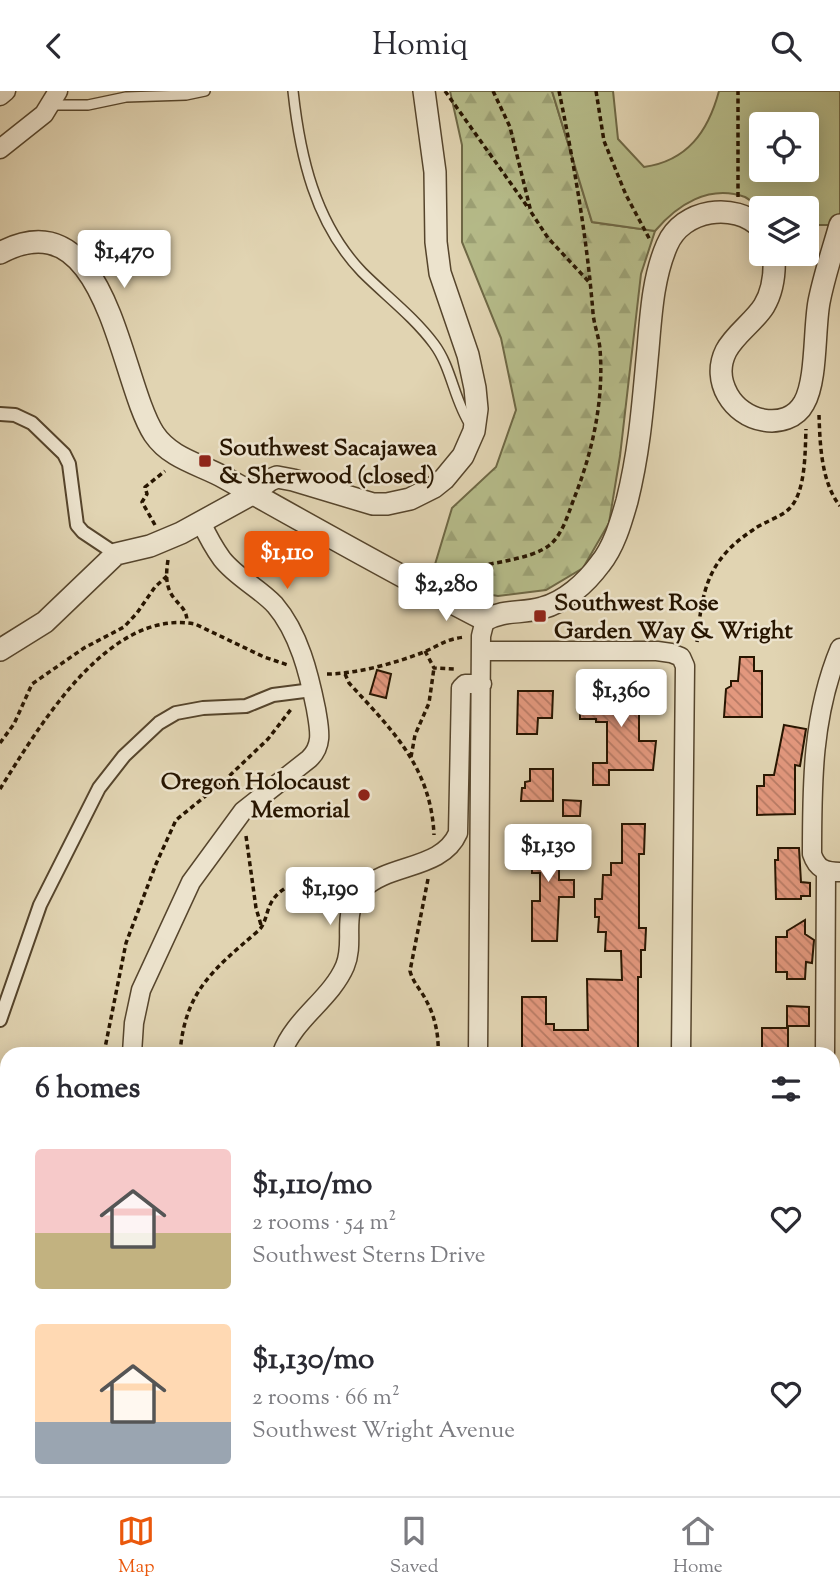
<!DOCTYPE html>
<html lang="en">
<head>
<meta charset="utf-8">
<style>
	body { margin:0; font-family:"Sorts Mill Goudy",serif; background:#f2f2f3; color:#2b2b33; height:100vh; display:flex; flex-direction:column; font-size:26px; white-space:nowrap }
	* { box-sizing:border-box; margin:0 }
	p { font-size:23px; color:#7c7c81 }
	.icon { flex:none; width:38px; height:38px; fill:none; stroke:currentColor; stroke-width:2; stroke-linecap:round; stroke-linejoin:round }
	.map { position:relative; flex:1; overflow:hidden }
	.drawer { position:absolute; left:0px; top:956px; width:840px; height:450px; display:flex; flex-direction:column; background:#fff; border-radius:21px 21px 0 0; box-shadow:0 4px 18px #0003 }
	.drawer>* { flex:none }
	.controls { position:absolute; left:749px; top:21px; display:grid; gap:14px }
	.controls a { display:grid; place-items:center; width:70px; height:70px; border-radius:7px; background:#fff; box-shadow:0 4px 18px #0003; font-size:35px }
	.price { position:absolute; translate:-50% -60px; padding:0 16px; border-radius:7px; background:#fff; color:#222; font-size:23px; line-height:46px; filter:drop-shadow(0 2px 4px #0008) }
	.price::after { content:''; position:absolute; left:50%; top:42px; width:21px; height:16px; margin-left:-10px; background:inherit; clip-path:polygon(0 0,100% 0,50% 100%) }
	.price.on { background:#ea580c; color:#fff }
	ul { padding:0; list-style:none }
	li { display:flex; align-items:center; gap:21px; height:175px; padding:0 35px }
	li span { display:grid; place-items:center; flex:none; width:196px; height:140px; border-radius:7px; color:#555 }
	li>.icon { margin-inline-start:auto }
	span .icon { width:84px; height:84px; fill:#fffc; stroke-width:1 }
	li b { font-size:30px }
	h2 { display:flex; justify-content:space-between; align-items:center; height:84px; padding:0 35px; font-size:30px }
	header { display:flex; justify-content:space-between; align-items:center; height:91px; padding:0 35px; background:#fff; font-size:32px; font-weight:600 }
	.menu { display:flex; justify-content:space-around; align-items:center; height:98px; border-top:2px solid #e1e1e2; background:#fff; font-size:19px; color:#7c7c81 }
	.menu a { display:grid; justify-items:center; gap:4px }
	.menu .on { color:#ea580c }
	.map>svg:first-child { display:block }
	.forest { fill:url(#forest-firs); stroke:#6e6845; stroke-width:2 }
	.garden { fill:#b6bc8a; stroke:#6e6845; stroke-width:2; fill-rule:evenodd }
	.building { fill:url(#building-back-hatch); stroke:#271500; stroke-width:2 }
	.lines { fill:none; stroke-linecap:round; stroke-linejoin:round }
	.service-casing { stroke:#56452c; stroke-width:12 }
	.pedestrian-casing { stroke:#56452c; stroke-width:16 }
	.minor-casing { stroke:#56452c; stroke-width:21 }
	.tertiary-casing { stroke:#56452c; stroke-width:24 }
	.primary-casing { stroke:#271500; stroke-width:30 }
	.path { stroke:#271500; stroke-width:3.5; stroke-dasharray:5 3.5; stroke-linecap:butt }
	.service { stroke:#ece3cd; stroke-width:9 }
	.pedestrian { stroke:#ece3cd; stroke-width:12 }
	.minor { stroke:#ece3cd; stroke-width:18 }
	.tertiary { stroke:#ece3cd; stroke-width:21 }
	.primary { stroke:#e1d4b2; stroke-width:26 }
	.poi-dot { fill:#8f2418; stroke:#ece3cd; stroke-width:2.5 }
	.labels { text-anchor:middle; stroke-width:5; stroke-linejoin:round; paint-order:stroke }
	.poi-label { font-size:24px; font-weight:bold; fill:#271500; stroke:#ece3cd; text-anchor:start }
</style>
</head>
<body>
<header><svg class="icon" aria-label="back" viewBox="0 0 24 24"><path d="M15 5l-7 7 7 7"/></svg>Homiq<svg class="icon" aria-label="search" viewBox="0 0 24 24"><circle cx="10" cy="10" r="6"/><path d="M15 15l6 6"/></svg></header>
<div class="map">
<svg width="840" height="1405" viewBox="0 0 840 1405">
	<defs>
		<pattern id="forest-firs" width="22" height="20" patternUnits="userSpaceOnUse" patternTransform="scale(1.75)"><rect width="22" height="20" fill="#b6bc8a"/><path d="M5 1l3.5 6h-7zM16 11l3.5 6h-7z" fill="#9ca175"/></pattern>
		<pattern id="building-back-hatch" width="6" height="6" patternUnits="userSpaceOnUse" patternTransform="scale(1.75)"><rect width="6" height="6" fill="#e3987e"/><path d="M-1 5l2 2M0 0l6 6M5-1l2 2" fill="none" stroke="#b87b65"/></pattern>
	</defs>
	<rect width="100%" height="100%" fill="#e1d4b2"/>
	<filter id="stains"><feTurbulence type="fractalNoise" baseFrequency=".00286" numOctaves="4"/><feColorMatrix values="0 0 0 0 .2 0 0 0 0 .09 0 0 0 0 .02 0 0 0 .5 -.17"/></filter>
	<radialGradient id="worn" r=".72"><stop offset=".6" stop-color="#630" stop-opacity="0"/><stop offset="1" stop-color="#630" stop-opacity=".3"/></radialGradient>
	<path class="forest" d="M450,0H552L592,131L655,140L641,183L620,365L609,432L583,477L546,499L498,505L462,499L433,480L452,417L496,376L516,319L501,247L462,151V54Z
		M833,1119H840V1191L833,1192Z
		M840,1253V1293L833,1295V1254Z
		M57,1398H324V1405H63Z"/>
	<path class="garden" d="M552,0H613L618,48L644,76C687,70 708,41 719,0H840V134H807V117C793,117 776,120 763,117C756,116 751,109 745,106C709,93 677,114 655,140L592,131ZM761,33H807V79H761Z"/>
	<path class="building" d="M740,566H754V580H762V626H724L726,598L731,595V590H738Z
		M377,579L391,583L386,607L370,603Z
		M626,596L658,597L657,619H639V650H656L653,679H609V694H593V672H607V631H596V628H580V602H625Z
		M518,600H553L552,627H538L537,643H517Z
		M784,634L806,638L800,675L795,674V723L757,724V695H764V684H774Z
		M530,678H553V710H521L522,697H525V691L530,690Z
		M563,709L581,710L580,725H563Z
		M622,733H645L644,763H639V837H646L645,859H641V886H638V962H603V958H568V962H522V906H546V933H554V939H588L587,888L622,889L621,860H605L606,841H598L599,826H595V808H602L603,784H611V772H622Z
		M536,737H559V789H574V806H559L557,850H532V810H540V782H532V743H536Z
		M778,757H799L801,791L810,792V805H801V808H776L775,769H778Z
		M805,829V843L814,849L812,872L806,871L805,888H787V881H776V846H787V840Z
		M787,915L809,916V935H787Z
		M762,937H788V962H762Z"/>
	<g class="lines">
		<g class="service-casing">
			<path id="service" d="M293,0C300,65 315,132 362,181C386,205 414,226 434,253C452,277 454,310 471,335
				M52,14H88L126,6L186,4L205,0
				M0,1396L7,1387"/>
		</g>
		<g class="pedestrian-casing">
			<path id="pedestrian" d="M0,323L15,324L32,332L64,363L69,373L77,434L83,441L116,463
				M0,929L40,814L99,697L124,665L159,632L176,622L203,617L246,615L273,604L312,599"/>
		</g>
		<g class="minor-casing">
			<path id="minor" d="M0,5L6,0
				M0,58L44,23L58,0
				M840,557C812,624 812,692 812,763C817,778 825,781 840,781
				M482,560H657L671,562L681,566L685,575L681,962
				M132,962L134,932L141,899L191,791L243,720L309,668C324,654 319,637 316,618C309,583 299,542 275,514C259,497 236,486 222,468C214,457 207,444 201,431
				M282,962C294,928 331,908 345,875C356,848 339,823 363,798C389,772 442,779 458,742L461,597L465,593H482
				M478,962L481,545L485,529
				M825,962L826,781
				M833,1095H840
				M833,1307L840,1305
				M498,1405L515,1398"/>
		</g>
		<g class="tertiary-casing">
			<path id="tertiary" d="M0,162C108,104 119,289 154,343C171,368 200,373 225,387C311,435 397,484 485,529C505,518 521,523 542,517C565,511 586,492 600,473C614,456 621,431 627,410C640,358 643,311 648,258C651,223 653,186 667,154C682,118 735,110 761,137
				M774,163C775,180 773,200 764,215C754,231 735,243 726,260C711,290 733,324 763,329C779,332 796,327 804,312C817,290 814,238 819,211C824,185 833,159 840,134
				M0,559L45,531L116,463L150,455L181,442L252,403L270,389L277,386L293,389L373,413H387L410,408L434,396L444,388L463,365L474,340L477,318L475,297L468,264L440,182L436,151L435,81L424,0"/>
		</g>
		<g class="primary-casing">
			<path id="primary" d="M833,1222L840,1221
				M0,1240L7,1242"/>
		</g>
		<path class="path" d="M445,0L529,118
			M493,0L510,36L531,121L548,147L590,192
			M596,0L604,50L626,104L650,149
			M738,106V0
			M819,324C820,353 821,391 840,415
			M155,434L142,411L147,403L145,396L165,380
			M168,469C166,482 165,496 174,507C181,516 187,519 187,531
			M439,484C469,473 531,472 552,452C564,440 569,420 575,405C593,359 604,308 600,258C599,246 594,234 593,222C587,147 574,73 559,0
			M697,551C702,500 707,469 753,439C763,431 782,426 790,417C806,400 805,360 806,338
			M425,560L434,577L456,578
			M327,583C356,583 396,572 424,561C440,554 446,548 465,546
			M345,583L349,592C392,639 431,676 434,744
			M0,652L14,633L32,593L84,557L124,536L137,522L155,496L167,485
			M411,666L415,644L429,612L434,577
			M0,698C39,636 108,517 195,533L264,566L288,574
			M246,745L256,817L261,834
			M428,788L410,880C413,892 422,900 427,911C435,926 439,945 438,962
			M104,962L126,852L156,773L176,729L224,690L268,648L292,617
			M180,962C185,900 213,879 258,840C266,833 266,821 271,812C285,786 324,786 348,792
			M0,1052L7,1050
			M0,1077L7,1076"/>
		<use href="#service" class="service"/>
		<use href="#pedestrian" class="pedestrian"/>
		<use href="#minor" class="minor"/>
		<use href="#tertiary" class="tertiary"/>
		<use href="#primary" class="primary"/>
	</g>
	<g class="poi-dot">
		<rect x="198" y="363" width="14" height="14" rx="3.5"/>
		<rect x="533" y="518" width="14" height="14" rx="3.5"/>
		<circle cx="364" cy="704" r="7"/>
	</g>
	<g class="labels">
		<g class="poi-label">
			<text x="219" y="364">Southwest Sacajawea<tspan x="219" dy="28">&amp; Sherwood (closed)</tspan></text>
			<text x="554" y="519">Southwest Rose<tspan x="554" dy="28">Garden Way &amp; Wright</tspan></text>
			<text x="350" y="698" text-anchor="end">Oregon Holocaust<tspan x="350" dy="28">Memorial</tspan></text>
		</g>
	</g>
	<rect width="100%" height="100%" filter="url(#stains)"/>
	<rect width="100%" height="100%" fill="url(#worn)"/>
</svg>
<div class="controls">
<a><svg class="icon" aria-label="locate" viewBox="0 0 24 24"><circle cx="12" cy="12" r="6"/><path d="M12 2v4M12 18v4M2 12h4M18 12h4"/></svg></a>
<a><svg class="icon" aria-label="layers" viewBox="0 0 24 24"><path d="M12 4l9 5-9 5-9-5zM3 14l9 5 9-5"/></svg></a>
</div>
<b class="price" style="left:124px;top:199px">$1,470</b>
<b class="price on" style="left:287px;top:500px">$1,110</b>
<b class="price" style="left:446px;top:532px">$2,280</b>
<b class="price" style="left:621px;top:638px">$1,360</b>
<b class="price" style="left:548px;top:793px">$1,130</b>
<b class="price" style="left:330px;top:836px">$1,190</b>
<section class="drawer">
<h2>6 homes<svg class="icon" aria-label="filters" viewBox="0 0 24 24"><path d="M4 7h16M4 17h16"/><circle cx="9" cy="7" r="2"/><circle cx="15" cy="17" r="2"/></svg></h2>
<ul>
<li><span style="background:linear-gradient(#f6c9c9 60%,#c2b280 0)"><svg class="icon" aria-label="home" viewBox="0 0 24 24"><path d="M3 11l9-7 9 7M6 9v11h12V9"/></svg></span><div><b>$1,110/mo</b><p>2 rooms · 54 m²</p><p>Southwest Sterns Drive</p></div><svg class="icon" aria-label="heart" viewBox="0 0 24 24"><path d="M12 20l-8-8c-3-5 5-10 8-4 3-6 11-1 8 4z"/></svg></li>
<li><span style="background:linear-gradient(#ffd9b3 70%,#9aa5b1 0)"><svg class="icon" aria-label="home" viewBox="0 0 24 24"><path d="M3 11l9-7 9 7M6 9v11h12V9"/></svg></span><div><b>$1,130/mo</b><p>2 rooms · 66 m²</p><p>Southwest Wright Avenue</p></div><svg class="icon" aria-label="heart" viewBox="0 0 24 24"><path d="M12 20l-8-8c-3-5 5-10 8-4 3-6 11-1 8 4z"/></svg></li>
</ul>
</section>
</div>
<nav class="menu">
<a class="on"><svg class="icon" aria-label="map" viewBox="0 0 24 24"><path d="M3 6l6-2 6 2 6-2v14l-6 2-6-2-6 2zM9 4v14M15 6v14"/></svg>Map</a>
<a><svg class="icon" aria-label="saved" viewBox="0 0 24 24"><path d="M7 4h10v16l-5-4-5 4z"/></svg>Saved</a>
<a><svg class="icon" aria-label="home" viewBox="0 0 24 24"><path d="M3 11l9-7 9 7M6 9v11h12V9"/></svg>Home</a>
</nav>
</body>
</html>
